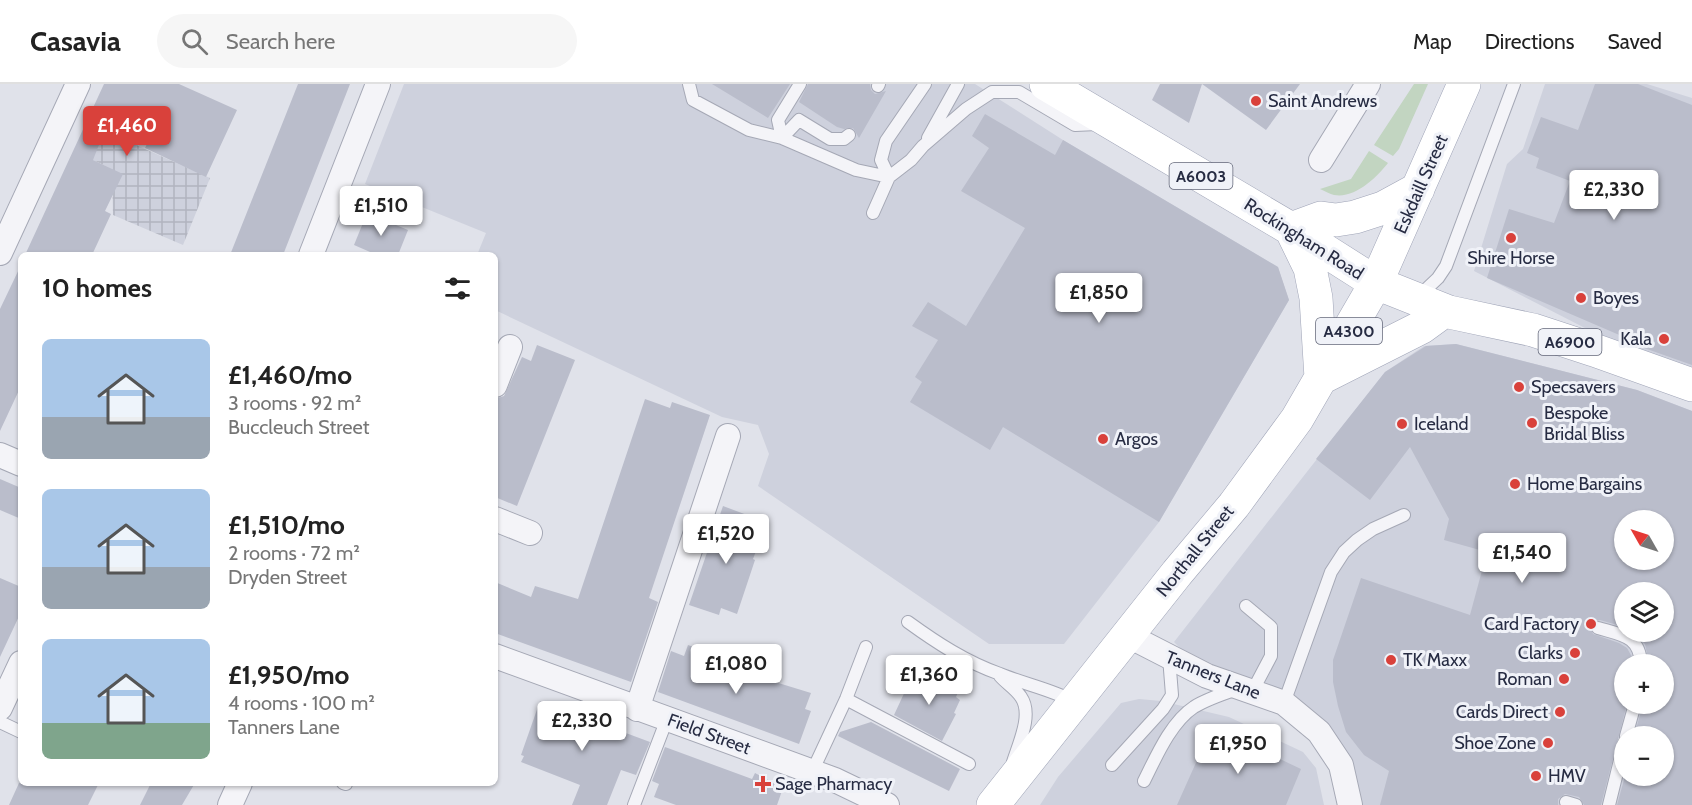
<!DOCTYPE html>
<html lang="en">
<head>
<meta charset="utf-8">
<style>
	body { margin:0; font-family:Cabin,sans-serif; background:#f6f6f6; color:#222; height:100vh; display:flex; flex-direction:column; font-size:22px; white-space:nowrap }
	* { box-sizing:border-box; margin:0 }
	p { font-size:20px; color:#767676 }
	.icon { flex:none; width:33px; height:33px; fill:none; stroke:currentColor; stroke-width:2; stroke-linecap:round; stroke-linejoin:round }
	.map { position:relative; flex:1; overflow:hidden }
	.sheet { position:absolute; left:18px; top:168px; width:480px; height:534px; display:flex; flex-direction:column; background:#fff; border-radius:9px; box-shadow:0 2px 4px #0004 }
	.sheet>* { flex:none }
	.needle { width:39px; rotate:309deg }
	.buttons { position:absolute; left:1614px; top:426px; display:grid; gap:12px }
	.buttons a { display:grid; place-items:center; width:60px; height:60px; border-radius:50%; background:#fff; box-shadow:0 2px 4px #0004; font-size:30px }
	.price { position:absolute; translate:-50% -51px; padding:0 14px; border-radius:6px; background:#fff; color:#222; font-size:20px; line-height:39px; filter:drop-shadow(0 2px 3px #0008) }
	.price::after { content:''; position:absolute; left:50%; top:36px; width:18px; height:14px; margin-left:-9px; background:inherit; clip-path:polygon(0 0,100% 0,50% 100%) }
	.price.current { background:#d9413b; color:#fff }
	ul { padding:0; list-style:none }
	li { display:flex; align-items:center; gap:18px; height:150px; padding:0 24px }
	li span { display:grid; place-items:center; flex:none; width:168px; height:120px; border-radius:9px; color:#555 }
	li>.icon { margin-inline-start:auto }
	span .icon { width:72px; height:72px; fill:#fffc; stroke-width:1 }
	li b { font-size:26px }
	h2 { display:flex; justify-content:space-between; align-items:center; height:72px; padding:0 24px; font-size:26px }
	header { display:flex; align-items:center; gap:36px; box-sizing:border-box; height:84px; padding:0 30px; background:#fff; border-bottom:2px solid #e0e0e0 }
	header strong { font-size:28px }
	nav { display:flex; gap:33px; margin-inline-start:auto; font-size:21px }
	.search { width:420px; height:54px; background:#f6f6f6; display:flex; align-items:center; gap:15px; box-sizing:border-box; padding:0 21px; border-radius:33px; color:#767676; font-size:22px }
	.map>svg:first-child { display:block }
	.built { fill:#ced1dd; fill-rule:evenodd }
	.industrial { fill:url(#industrial-grid) }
	.green { fill:#c2d5c1 }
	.building { fill:#babdcb; fill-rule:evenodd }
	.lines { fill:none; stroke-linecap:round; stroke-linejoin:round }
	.service-casing { stroke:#a5a8b5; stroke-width:14 }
	.minor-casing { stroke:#a5a8b5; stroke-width:26 }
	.primary-casing { stroke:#9fa4b7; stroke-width:34 }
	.service { stroke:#f4f4f8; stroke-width:12 }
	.minor { stroke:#f4f4f8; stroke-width:24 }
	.primary { stroke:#fff; stroke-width:33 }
	.poi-dot { fill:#d9413b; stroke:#f0f2f8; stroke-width:2 }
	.labels { text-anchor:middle; stroke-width:6; stroke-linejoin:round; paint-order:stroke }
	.shield { fill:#f0f2f8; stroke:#636779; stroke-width:1.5 }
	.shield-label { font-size:16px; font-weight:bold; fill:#272c43 }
	.poi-label { font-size:18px; fill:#272c43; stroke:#f0f2f8; text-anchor:start }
	.street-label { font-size:18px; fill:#272c43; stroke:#f0f2f8 }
</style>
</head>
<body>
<header>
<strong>Casavia</strong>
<div class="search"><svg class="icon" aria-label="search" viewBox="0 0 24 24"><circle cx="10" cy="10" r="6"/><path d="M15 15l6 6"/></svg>Search here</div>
<nav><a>Map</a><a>Directions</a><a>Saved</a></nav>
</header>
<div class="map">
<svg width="1692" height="721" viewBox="0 0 1692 721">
	<defs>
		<pattern id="industrial-grid" width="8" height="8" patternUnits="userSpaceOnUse" patternTransform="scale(1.5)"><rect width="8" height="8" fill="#ced1dd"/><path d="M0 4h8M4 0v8" fill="none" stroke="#b1b4bf"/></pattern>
	</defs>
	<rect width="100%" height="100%" fill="#e0e2ea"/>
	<path class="built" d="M404,0H975L1063,56L1278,183L1289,216L1159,438L1064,560H989L758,402L769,370L758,341L722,333L495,226V171H477L486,149L365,100Z
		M1545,0H1647L1692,14V289L1620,262L1474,187L1507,80L1523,65Z
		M1456,260L1637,306L1692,327V721H1360L1351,679L1210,584L1187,571L1174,558L1385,288L1424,262ZM1624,436H1664V476H1624ZM1624,508H1664V548H1624ZM1624,580H1664V620H1624ZM1624,652H1664V692H1624Z
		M1139,615L1161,617L1229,633L1303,668L1316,684L1324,721H1040L1058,693L1121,619Z"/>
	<path class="industrial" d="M87,39L210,94L183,161L113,131L112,85L93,76Z"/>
	<path class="green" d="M1414,0H1428L1399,65L1393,72L1374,61Z
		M1369,67L1388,79C1377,93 1355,115 1334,111C1330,110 1325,107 1320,105L1351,95Z"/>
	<path class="building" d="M104,0H179L237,26L206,93L145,64L150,54L109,35L93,76L123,90L105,127L111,130L92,171H25Z
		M298,0H350L283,171H230Z
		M712,0H790L768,34Z
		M808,0H870L871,6L875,10L886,7L859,54L853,44L844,45L837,43L799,18Z
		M1160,0H1202L1189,39L1152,16Z
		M1202,0H1300L1266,46Z
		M1595,0H1638L1692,21V281L1630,259L1631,256L1487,194L1509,125L1554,139L1570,97L1536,84L1539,74L1527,69L1541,33L1578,46Z
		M985,30L1055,71L1063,56L1278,183L1289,216L1159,438L1003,343L990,366L910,318L922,298L915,293L938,256L912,242L928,218L966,242L1025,144L961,107L989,64L972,52Z
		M367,129L408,146L398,171H377L354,161Z
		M21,181V302L0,347V225Z
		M1456,260L1637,306L1692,327V721H1617L1625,692H1664V652H1634L1643,620H1664V580H1649L1645,560L1633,548H1664V508H1624V543L1600,536L1593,538L1590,541L1593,550L1619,559L1627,564L1632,573L1633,580H1624V620H1627L1601,721H1584L1579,713L1565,710L1558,715V721H1380L1389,687L1364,671L1346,648L1338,622L1333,598V576L1361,494L1470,531L1487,468L1444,456L1449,435L1410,363L1370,416L1316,375L1385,288L1426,262ZM1624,436H1664V476H1624Z
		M537,261L575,276L517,422L495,413V315L504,312L522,273L531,277Z
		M645,315L670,324L672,318L710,331L649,514L658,518L631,598L495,549V498L531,513L535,502L578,515Z
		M0,395L21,404V435L0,426Z
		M723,422L755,434L744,463L756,467L753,475L755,476L737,530L721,524L719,531L689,521Z
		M0,494L21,503V528L0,573Z
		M688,561L710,569L707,577L811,609L805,625L811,627L799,660L658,608L671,567L684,572Z
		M925,588L959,606L956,613L960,616L954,629L956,630L942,657L894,631L907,603L911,606L918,592L921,594Z
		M540,617L650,658L636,691L621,686L607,721H572L580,701L521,678L524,672L521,671Z
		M871,638L960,685L949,707L838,652L840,648Z
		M1212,643L1301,685L1286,721H1177Z
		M665,663L752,695L755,689L783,704L777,721H676L654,713L659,700L652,697Z
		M19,699H99L88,721H9Z
		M151,699H195L182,721H140Z"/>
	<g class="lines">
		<g class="service-casing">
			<path id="service" d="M689,0L693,16L749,46L782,54L856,86L889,93
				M878,2L879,0
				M782,54L799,36L830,55H844L849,51
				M782,54L778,36L800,0
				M928,54L958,0
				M889,93L881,76L886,57L925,0
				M873,129L889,93L911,76L923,62L966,25L992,8H1019L1075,41L1097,40
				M1419,212L1438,194L1446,182L1514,0
				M1246,522L1271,543V572L1252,608
				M908,538C937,559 966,578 1000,590C1024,600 1050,605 1073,617
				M1598,544C1622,551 1640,552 1641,580
				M1000,592C1006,599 1016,605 1021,613C1033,630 1019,659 1013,678
				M846,615L969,680
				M1284,619L1331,488L1344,468L1357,456L1373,445L1404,431
				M0,638L21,648
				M1626,652L1635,620
				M1112,681L1163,625L1172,611L1169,573
				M812,688L846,615L866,563
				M1144,697C1156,673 1171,638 1194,623C1207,615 1222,610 1237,605
				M343,699L346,700
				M1566,718L1576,721
				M634,721L667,635
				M1609,721L1624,660"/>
		</g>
		<g class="minor-casing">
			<path id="minor" d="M1321,76L1368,0
				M0,169L78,0
				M311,171L378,0
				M495,301L510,263
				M0,371L21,380
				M495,435L530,449
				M1127,551L1207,592L1284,619L1319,648L1341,681L1350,721
				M495,572L835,696L887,721
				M0,624L21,579
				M637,625L728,352
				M230,721L240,699"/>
		</g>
		<g class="primary-casing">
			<path id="primary" d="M1046,0L1291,145L1376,199L1449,228L1533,246L1594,266L1692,301
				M1291,145L1310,184L1316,214L1321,294
				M1291,145L1321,134L1336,136L1355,133L1383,124L1418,105
				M1321,294L1422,243L1444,227
				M993,721L1177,489L1234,421L1297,335L1376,199L1464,0"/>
		</g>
		<use href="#service" class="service"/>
		<use href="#minor" class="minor"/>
		<use href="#primary" class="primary"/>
	</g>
	<g class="poi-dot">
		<circle cx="1256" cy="17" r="6"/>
		<circle cx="1511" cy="154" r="6"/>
		<circle cx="1581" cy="214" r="6"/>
		<circle cx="1664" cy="255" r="6"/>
		<circle cx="1519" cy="303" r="6"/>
		<circle cx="1532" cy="339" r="6"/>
		<circle cx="1402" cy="340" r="6"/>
		<circle cx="1103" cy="355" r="6"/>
		<circle cx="1515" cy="400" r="6"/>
		<circle cx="1591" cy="540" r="6"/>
		<circle cx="1575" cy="569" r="6"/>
		<circle cx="1391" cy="576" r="6"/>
		<circle cx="1564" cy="595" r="6"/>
		<circle cx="1560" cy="628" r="6"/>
		<circle cx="1548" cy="659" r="6"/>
		<circle cx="1536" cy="692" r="6"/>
		<path d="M760 691h6v6h6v6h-6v6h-6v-6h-6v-6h6z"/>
	</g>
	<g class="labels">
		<g class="shield">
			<rect x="1169.5" y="79" width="63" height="26" rx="4.5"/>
			<rect x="1316" y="234" width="66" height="26" rx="4.5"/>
			<rect x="1538.5" y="245" width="63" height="26" rx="4.5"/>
		</g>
		<g class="shield-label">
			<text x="1201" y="98">A6003</text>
			<text x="1349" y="253">A4300</text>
			<text x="1570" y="264">A6900</text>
		</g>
		<g class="poi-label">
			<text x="1268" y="23">Saint Andrews</text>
			<text x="1511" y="180" text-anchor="middle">Shire Horse</text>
			<text x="1593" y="220">Boyes</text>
			<text x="1652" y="261" text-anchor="end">Kala</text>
			<text x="1531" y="309">Specsavers</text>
			<text x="1544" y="335">Bespoke<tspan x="1544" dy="21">Bridal Bliss</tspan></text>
			<text x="1414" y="346">Iceland</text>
			<text x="1115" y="361">Argos</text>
			<text x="1527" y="406">Home Bargains</text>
			<text x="1579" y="546" text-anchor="end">Card Factory</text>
			<text x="1563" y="575" text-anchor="end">Clarks</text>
			<text x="1403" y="582">TK Maxx</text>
			<text x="1552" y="601" text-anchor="end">Roman</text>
			<text x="1548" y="634" text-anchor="end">Cards Direct</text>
			<text x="1536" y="665" text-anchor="end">Shoe Zone</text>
			<text x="1548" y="698">HMV</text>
			<text x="775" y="706">Sage Pharmacy</text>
		</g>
		<g class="street-label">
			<text transform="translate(1421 100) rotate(-66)" y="6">Eskdaill Street</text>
			<text transform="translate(1304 155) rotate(32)" y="6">Rockingham Road</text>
			<text transform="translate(1195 467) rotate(-51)" y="6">Northall Street</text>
			<text transform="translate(1213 591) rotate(22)" y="6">Tanners Lane</text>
			<text transform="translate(709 650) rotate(20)" y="6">Field Street</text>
		</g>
	</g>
</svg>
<div class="buttons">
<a><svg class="needle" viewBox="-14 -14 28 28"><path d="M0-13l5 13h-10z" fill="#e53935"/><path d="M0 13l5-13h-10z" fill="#767676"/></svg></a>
<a><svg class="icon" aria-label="layers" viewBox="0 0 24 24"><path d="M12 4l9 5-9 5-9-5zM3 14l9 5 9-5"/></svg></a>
<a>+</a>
<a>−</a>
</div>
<b class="price current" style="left:127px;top:73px">£1,460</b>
<b class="price" style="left:1614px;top:137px">£2,330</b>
<b class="price" style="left:381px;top:153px">£1,510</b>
<b class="price" style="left:1099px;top:240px">£1,850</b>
<b class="price" style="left:726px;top:481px">£1,520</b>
<b class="price" style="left:1522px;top:500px">£1,540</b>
<b class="price" style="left:736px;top:611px">£1,080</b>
<b class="price" style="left:929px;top:622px">£1,360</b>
<b class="price" style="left:582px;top:668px">£2,330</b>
<b class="price" style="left:1238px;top:691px">£1,950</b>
<section class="sheet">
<h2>10 homes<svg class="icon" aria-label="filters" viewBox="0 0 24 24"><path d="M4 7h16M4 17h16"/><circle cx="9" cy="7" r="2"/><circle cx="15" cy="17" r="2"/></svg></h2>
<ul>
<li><span style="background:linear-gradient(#a9c7e8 65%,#9aa5b1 0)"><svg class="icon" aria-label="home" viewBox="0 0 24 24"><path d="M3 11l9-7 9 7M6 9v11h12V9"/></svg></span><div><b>£1,460/mo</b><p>3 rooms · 92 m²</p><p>Buccleuch Street</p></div></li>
<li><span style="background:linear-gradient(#a9c7e8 65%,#9aa5b1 0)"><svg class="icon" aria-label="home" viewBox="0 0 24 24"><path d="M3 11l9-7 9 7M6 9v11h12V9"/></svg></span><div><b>£1,510/mo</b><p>2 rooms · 72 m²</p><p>Dryden Street</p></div></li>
<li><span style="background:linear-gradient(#a9c7e8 70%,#7fa58c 0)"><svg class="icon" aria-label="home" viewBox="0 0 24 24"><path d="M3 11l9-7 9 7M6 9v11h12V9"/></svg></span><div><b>£1,950/mo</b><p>4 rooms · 100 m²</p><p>Tanners Lane</p></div></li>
</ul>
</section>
</div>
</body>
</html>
